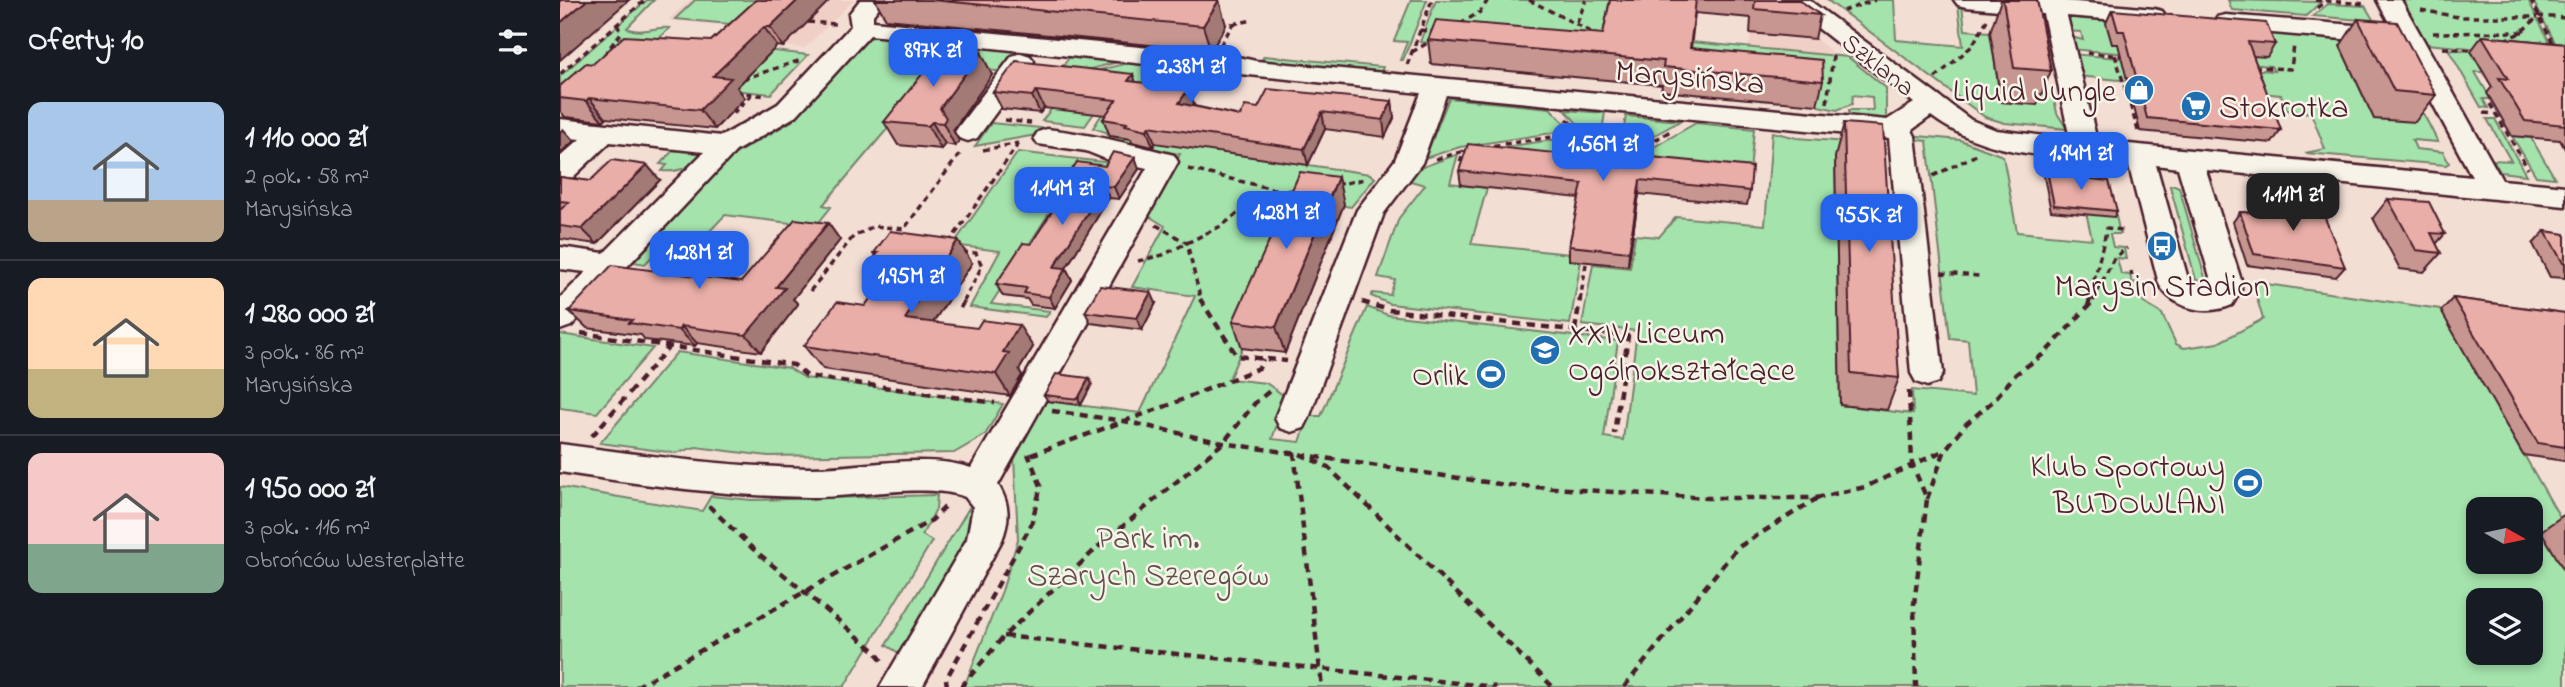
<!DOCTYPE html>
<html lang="pl">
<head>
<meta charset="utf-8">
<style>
	body { margin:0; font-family:"Indie Flower",sans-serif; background:#20242c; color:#f1f3f6; height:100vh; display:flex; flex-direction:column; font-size:26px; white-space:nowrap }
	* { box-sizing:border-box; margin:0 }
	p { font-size:23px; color:#9ea1a6 }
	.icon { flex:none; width:38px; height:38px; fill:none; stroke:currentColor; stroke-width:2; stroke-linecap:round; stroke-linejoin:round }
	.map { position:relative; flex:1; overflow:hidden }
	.side { display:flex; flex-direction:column; background:#171b24; width:560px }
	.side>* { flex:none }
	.needle { width:46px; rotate:99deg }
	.tools { position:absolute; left:1906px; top:497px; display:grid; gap:14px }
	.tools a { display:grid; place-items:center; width:77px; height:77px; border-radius:14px; background:#171b24; box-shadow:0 4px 10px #0003; font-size:35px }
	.price { position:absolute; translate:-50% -60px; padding:0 16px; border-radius:14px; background:#2563eb; color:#fff; font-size:23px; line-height:46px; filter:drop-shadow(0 2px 4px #0008) }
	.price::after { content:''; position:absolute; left:50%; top:42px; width:21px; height:16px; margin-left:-10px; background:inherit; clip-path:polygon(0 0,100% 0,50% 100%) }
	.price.active { background:#222; color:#fff }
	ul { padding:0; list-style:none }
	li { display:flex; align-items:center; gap:21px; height:175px; padding:0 28px }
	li+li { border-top:2px solid #363941 }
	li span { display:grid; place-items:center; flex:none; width:196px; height:140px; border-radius:14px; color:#555 }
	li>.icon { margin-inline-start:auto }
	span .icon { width:84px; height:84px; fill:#fffc; stroke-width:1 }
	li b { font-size:30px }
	h2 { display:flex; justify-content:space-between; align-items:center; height:84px; padding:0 28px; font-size:30px }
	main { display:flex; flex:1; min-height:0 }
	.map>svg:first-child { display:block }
	.built { fill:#f0d0c6 }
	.green { fill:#a4e3ac; stroke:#77816c; stroke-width:2; fill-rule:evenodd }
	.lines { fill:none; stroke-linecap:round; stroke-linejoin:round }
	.minor-casing { stroke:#4a1f2b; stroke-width:5 }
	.path-far1 { stroke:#4a1f2b; stroke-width:3.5; stroke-dasharray:6 4.5; stroke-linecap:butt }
	.path { stroke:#4a1f2b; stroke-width:4.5; stroke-dasharray:8 6; stroke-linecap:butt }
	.minor { fill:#f7f3e8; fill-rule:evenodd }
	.wall { fill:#c89690; stroke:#4a1f2b; stroke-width:2 }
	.shaded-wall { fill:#a37a75; stroke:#4a1f2b; stroke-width:2 }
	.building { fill:#e9aea7; stroke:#4a1f2b; stroke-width:2 }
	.labels { text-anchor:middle; stroke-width:5; stroke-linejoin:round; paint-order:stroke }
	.far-street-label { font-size:26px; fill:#4a1f2b; stroke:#f7f3e8 }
	.street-label { font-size:32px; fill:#4a1f2b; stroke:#f7f3e8 }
	.poi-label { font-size:32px; fill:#4a1f2b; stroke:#f7f3e8; text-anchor:end }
	.park-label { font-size:32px; fill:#60504b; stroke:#f7f3e8 }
</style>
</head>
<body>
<main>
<section class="side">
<h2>Oferty: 10<svg class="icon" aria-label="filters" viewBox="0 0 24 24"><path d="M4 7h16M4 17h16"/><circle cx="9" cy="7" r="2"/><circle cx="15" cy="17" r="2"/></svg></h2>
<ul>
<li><span style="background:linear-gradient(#a9c7e8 70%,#b9a48a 0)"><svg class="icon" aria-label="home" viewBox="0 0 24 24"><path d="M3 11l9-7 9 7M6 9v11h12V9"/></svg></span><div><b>1 110 000 zł</b><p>2 pok. · 58 m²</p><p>Marysińska</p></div></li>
<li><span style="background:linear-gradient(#ffd9b3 65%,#c2b280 0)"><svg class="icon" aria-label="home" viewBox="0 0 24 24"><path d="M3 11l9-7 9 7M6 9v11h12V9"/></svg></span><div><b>1 280 000 zł</b><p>3 pok. · 86 m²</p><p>Marysińska</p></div></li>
<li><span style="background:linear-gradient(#f6c9c9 65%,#7fa58c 0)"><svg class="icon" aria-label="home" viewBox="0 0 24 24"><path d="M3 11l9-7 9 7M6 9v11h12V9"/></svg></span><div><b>1 950 000 zł</b><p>3 pok. · 116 m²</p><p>Obrońców Westerplatte</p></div></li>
</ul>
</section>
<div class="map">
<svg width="2005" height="687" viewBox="0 0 2005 687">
	<rect width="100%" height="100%" fill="#f3ded4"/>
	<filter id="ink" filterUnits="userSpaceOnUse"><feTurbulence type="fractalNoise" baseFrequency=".0143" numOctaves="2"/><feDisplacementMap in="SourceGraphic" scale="14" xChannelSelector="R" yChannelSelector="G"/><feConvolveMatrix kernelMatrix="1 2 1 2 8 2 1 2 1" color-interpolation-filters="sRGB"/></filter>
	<g filter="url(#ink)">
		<path class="built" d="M130,0H294L245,48L211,46L172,26L108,20Z
			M1193,0H1205L1271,51L1272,56L1189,49Z"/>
		<path class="green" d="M87,0H94L67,28C81,35 95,26 110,28L56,77L0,107V76Z
			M135,0H216L181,25L115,19Z
			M851,0H867L843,60H840L847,42L834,41Z
			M876,0H1054L1089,38L1288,57L1326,88V121L1289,117V110H1313L1312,97L1293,95L1292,104L1277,110L1258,106L1257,84L1072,61L860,42Z
			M1267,0H1334L1336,40L1403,46L1398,5H1402L1405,30L1430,32L1441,102L1475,93L1493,94L1497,113L1507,129L1445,123L1425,117Z
			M1668,0L1761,2L1746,16L1672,10Z
			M1841,0H1968L1997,56L1866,44Z
			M1973,1L2005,3V61L2004,59Z
			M1768,4L1805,6L1814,21L1753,16Z
			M1502,12L1823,38L1849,112L1863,113L1878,142L1852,140L1856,149L1883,152L1889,163L1886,165L1745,153L1765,149L1751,113L1727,110L1721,95L1517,76L1511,54L1714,71L1711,66L1510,49L1508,36L1523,40L1521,32L1506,31Z
			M317,36L399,44L263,205L271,207L248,236L238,224L165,215L130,252L104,262L114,250L100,248L85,264L74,262L172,156L232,121L306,39Z
			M416,45L451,49L455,52L445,72L400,67Z
			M1888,49L1911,51L1923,72H1915L1931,99H1923L1928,108L1921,107Z
			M207,50L248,55L211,94L113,84Z
			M511,55L566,60L503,76L496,75Z
			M704,56L823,67L821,72L701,61Z
			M573,62L618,66L614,73L591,71L579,91L510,77Z
			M889,98L990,108L1011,130L900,147L865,158Z
			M492,108L534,113L525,126L482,121Z
			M1005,110L1045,113L1042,131L1023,130Z
			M542,114L563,116L551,136L810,174L815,178L791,207L746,200L669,379L706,383L723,395V408L712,439L740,442L749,416H761L807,307L828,315L1058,341L1044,437L1063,440L1077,331L1022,325L1033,264L1070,268L1075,235L1099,237L1116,217L1205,225L1212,132L1237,138L1312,144L1275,158L1280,405L1353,414L1352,390L1413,396L1408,340L1390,338L1367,141L1351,139L1348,135L1400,140L1443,156L1457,232L1532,239L1519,181L1550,189L1560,234H1550L1553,247L1564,248L1566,259L1557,258L1561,274L1570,275L1572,282L1578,283L1584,303L1602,314L1616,344L1624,348L1658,343L1703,319L1692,282L1880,309L2005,526V687H404L442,591L458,539L454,457L486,401L580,413L635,296L572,287L605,226L587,215L620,154L555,146L546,132L533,128ZM1918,509H1970V562H1918ZM1918,600H1970V653H1918Z
			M1066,116L1120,121L1093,136L1063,133Z
			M1927,119H1935L1966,175L1940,172L1933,160L1951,161Z
			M431,123L481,128L476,135L415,146Z
			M1136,123L1194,129L1189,182L1060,168L1063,152L1082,153L1083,147L1092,148Z
			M1952,136L1971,138L1995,178L1976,176Z
			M999,139L1038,144L1032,171L911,152Z
			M119,144L142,147L146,154C131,166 121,173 102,171L107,165L100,164Z
			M458,152L561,164L556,172L518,168L431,304L490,311L486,317L410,307L440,251L393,245Z
			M898,154L890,183L927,188L911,244L1010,254L1021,261L1010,324L830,304L811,296L813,293L830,295L835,280L818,277L839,218L865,185L847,180L857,169Z
			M1614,185L1619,187L1646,281L1636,280L1610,186Z
			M0,334L93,348L37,413L0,408Z
			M117,352L229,368L245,378L443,404L425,435L394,453L208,456L136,447L116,453L40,443Z
			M0,487L142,511L151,496L192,500L377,495L376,509L362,535L372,541L284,687H0Z
			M409,508L411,518L406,538L339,653L326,645Z"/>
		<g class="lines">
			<g class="minor-casing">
				<path id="minor" d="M300,0H325L313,15V21L673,56L696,61L1327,120L1354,103L1222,0H1249L1411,120L1436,130L1510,139L1483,14L1406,7L1398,5L1394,0H1494L1594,9L1602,11L1606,16L1602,21L1594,23L1507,16L1537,141L1912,177L1841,44L1666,29L1657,27L1654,22L1657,17L1666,15L1832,28L1817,0H1841L1942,180L2005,186V206L1646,170L1681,280V290L1672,305C1647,316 1613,309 1599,284L1568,163C1500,156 1428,159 1371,116L1352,130L1355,136L1383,373L1378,382L1367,386L1356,382L1351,373L1329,138L886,95L862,163L824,213L749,418L744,428L732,432L720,428L715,418L797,210L835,160L861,93L310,35L236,116L176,151L11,326L0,330V298L26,272L0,269V247L44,253L144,152L50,142L10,180L0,182V157L20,139L0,137V119L162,136L218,104L291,26L289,14ZM1596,165L1618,168L1651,280L1650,288L1639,286L1628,279Z
					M461,53L470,56L474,61L417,138L408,141L399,138L395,132L399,126L452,56Z
					M487,129C530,134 572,144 614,155L618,162L438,485C450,504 450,519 442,540L362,687H320L407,539L413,507L405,497C367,482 293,498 250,497C166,496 83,485 0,472V444C83,455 167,467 251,468C300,468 365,452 411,468L587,168L546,159L526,151L478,144L474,138L478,132Z"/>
			</g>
			<path class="path-far1" d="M969,0L1039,36
				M1755,0L1807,4
				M1971,0L1994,45
				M1757,8L1767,0
				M1861,10L1898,17H1978
				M1283,11L1315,0
				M248,22L275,24
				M660,23L673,24L661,44
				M1017,23L1026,0
				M673,24L693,20
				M900,24L920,12L928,0
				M860,30L877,32
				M1873,33L1963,32
				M1944,40L1960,33L1979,16L2005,18
				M1883,48L1916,50
				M852,52L871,41
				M1527,53L1564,56
				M44,55L61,33L57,24
				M1555,55L1579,134
				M847,65L872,0
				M1694,67L1731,69L1734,45
				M0,74L85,0
				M1375,78L1412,46L1427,20
				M183,79L241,60
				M176,92L206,96
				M1707,97L1714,105
				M1267,103L1273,56
				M1930,104L1968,169
				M1924,113L1935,114
				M173,114L191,95
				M1007,119L1020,133L1095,140L1112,130
				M445,120L471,123
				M923,147L1020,133
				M423,150L459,143
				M876,159L911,149
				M900,162L904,150
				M628,169L718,190
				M1373,176L1418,154
				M776,185L805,179
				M596,225L627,243L641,301
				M389,243L459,143
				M402,252L416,253L422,266L404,301
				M578,261L603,255L663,225L702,193L736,190
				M1571,271L1572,276
				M1381,273L1419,276
				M250,291L293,237L314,226L344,229L402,151
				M1020,301L1026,264
				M1529,301L1547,228L1562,230
				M1533,301L1554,258L1567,248"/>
			<path class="path" d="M640,299L677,356L727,361
				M802,302L829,310L1068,336L1054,434
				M1528,306L1530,299
				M400,308L405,299
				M1015,330L1020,299
				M21,333L234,365L247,376L435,403
				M1349,391L1352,464L1367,499L1354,604L1356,687
				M492,411L564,421L663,443L946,485L1147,498H1256L1305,487L1385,450
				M32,436L109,347
				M734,452L762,687
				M740,454L768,467L993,687
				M471,455L609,405L699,368L703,359
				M1367,499L1385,450L1406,424L1433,401L1456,374L1485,353L1535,299
				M149,506L192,548L316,652L322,661
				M444,636L936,687
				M76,687L372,520L388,504
				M387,687L386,679L471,525L481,486L468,454
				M401,687L444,636L538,547L663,443L695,403L712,389
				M1064,687L1177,548L1256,499"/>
			<use href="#minor" class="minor"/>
		</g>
		<path class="wall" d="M196,0L223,47L217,46L177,87L185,98L155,129L46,118L43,121L5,117L0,111V86L33,64L151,41Z
			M315,0H655L666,25L651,51L326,19Z
			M1050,0H1239L1260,15L1255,39L1190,33L1191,18L1135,13L1131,48L1263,81L1257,105L1101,91L1102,85L871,64L868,40L1043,34Z
			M1441,0H1477L1491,71L1477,105L1441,102L1430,32Z
			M1552,10L1715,44L1707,57L1693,56L1721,130L1712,143L1580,131L1558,44H1552L1546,23Z
			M1798,19L1876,95L1855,122L1814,119L1780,46Z
			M1922,36L2005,44V149L2000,140L1952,136L1927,93L1932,87L1911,51Z
			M432,75L393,130L399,141L395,146L385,144L381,149L338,145L324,122Z
			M576,82L629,88L634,105V106L680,116L698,108L832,101L834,118L825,137L765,129L748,165L595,143L593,147L572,142L571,139L550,136L543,119L546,115L484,108L480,113L442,109L433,92Z
			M1284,123L1339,378L1327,410L1280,405L1275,157Z
			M1062,154L1190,191L1187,205L1079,194L1068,266L1009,260V246L1019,198L901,185L899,171Z
			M575,157L579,169L559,199L549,198L506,268L512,280L495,308L471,305L467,299L443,296L436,284L471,244L498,202L495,196L545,166Z
			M1487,171L1523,178L1557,211L1554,217L1491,211L1484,177Z
			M0,177L30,181L100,180L37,244L0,239Z
			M1718,196L1785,267L1776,277L1687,265L1673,222L1680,212L1713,214L1711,207Z
			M1828,199L1885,234L1876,244L1881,253L1864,272L1840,269L1813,218Z
			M784,204L725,353L682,348L673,321Z
			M268,223L280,240L233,299L238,304L201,352L137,343L135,346L85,340L81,335L27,328L9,311L181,282Z
			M1985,231L2005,234V278L1990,277L1973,244Z
			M314,253L412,263L373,322L473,347L459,370L462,375L450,396L263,369L244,346L305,306L322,282L310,264L316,255Z
			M1893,298L2005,313V461L1963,455L1881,311Z
			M596,303L582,330L531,323L525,312Z
			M529,378L532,384L521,405L488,401L484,395Z
			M2005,514V572L1981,531Z"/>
		<path class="shaded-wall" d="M27,0H69L0,60V23Z
			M238,0H270L223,47L210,27Z
			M659,0L666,25L651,51L643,26Z
			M204,27L217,46L177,87L185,98L155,129L140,110L153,76Z
			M421,52L432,75L393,130L399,141L395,146L383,123L380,108Z
			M573,74L579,91L568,81Z
			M629,88L634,105L625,120L619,103Z
			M476,91L484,108L480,113L472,96Z
			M29,98L46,118L43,121L26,101Z
			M832,101L834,118L825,137L823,120Z
			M762,112L765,129L748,165L744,149Z
			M372,122L385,144L381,149L368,126Z
			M589,126L595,143L593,147L587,130Z
			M3,129L14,141L0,153V132Z
			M575,157L579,169L559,199L554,187Z
			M87,165L100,180L37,244L22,229Z
			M778,177L784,204L725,353L716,327Z
			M1080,180L1079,194L1068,266L1069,252Z
			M544,186L549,198L500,278L494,267Z
			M268,223L280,240L233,299L238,304L201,352L186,335L216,287Z
			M398,240L412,263L361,341L345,319Z
			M506,268L512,280L495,308L489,297Z
			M591,292L596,303L582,330L577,318Z
			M459,325L473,347L459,370L462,375L450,396L436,374L443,352Z
			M121,326L137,343L135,346L119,330Z
			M529,378L532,384L521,405L518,399Z"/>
		<path class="building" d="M0,0H27L0,23Z
			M196,0H238L210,27H204L153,76L171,78L140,110L29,98L26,101L0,98V86L26,63L33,64L64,36L151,41Z
			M372,0H659L643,26Z
			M1050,0H1136L1130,48L1262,60L1263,81L1103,67L1104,61L868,40L876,20L1043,34Z
			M1195,0H1239L1260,15L1194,9Z
			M1443,0H1477L1491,71L1454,68Z
			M1552,10L1706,23L1715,44L1688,42L1721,130L1587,118L1564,31H1558Z
			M1798,19L1837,22L1876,95L1834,91Z
			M1922,36L2005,44V125L1965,121L1939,78L1948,79Z
			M383,48L421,52L380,108L386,118L383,123L372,122L368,126L324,122Z
			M456,61L573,74L568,81L629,88L619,103L680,116L685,106L698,108L708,89L832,101L823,120L762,112L744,149L589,126L587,130L565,125L567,123L543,119L556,100L476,91L472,96L433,92Z
			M1284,123L1323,126L1339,378L1291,373Z
			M1036,139L1063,142L1061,154L1192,167L1190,191L1080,180L1069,252L1009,246L1022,184L899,171L908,144L1032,157Z
			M553,152L575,157L554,187L544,186L494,267L506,268L489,297L464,293L467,288L436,284L463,243L471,244L502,196H495L517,162L545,166Z
			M52,160L87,165L22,229L0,226V210L9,202L0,201V177L30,181Z
			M1487,171L1522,174L1523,178L1549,181L1557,211L1494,205Z
			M740,172L778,177L716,327L673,321Z
			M1718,196L1758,201L1785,267L1694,254L1680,212L1725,214Z
			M1828,199L1869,202L1885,234L1871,233L1881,253L1856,250Z
			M235,219L268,223L216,287L225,288L186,335L121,326L119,330L69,323L72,320L9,311L52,265L181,282Z
			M330,231L398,240L345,319L417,328L422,320L459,325L443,352L449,353L436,374L244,346L277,302L305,306L333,267L310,264L318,253H314Z
			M1985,231L2005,234V264L2003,263Z
			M540,286L591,292L577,318L525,312Z
			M1893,298L2005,313V447L1978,443Z
			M496,374L529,378L518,399L484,395Z"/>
	</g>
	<defs>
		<g id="shop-disc" transform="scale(1.575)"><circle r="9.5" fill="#1f6fb2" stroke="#f7f3e8"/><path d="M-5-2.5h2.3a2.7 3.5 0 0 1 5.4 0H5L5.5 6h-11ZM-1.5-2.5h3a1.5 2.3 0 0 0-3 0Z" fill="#fff"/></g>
		<g id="supermarket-disc" transform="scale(1.575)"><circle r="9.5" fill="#1f6fb2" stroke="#f7f3e8"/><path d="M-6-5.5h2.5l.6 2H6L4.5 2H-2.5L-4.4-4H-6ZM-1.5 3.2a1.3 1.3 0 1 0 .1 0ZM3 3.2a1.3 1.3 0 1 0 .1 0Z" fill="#fff"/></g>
		<g id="bus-disc" transform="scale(1.575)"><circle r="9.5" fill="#1f6fb2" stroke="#f7f3e8"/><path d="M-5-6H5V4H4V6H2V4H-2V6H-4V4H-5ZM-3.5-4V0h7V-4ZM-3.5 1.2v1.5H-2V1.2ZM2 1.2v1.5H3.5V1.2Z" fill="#fff"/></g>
		<g id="school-disc" transform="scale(1.575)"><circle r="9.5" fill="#1f6fb2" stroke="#f7f3e8"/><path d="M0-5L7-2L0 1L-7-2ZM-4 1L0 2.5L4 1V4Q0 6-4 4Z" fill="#fff"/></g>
		<g id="stadium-disc" transform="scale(1.575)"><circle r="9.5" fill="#1f6fb2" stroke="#f7f3e8"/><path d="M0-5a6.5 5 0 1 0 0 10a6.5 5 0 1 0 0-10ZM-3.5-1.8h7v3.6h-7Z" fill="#fff"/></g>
	</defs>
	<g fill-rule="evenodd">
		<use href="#shop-disc" x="1579" y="90"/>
		<use href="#supermarket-disc" x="1636" y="106"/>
		<use href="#bus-disc" x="1602" y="246"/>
		<use href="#school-disc" x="985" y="350"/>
		<use href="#stadium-disc" x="931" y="374"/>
		<use href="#stadium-disc" x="1688" y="483"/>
	</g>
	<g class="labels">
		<g class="far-street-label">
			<text transform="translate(1319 64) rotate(38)" y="9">Szklana</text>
		</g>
		<g class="street-label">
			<text transform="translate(1130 76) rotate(5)" y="11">Marysińska</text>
		</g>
		<g class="poi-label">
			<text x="1556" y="101">Liquid Jungle</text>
			<text x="1659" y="117" text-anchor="start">Stokrotka</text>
			<text x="1602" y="296" text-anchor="middle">Marysin Stadion</text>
			<text x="1008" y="343" text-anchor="start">XXIV Liceum<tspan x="1008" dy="37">Ogólnokształcące</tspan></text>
			<text x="908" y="385">Orlik</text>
			<text x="1665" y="476">Klub Sportowy<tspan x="1665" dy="37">BUDOWLANI</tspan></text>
		</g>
		<g class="park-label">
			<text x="588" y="548">Park im.<tspan x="588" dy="37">Szarych Szeregów</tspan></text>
		</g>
	</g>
</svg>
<div class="tools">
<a><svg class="needle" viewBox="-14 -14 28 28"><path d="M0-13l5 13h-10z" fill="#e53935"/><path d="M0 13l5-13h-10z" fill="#9ea1a6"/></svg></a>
<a><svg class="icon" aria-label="layers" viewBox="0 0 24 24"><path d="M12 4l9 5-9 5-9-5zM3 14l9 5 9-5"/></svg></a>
</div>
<b class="price" style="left:373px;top:89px">897K zł</b>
<b class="price" style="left:631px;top:105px">2.38M zł</b>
<b class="price" style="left:1043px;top:183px">1.56M zł</b>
<b class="price" style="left:1521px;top:192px">1.94M zł</b>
<b class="price" style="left:502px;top:227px">1.14M zł</b>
<b class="price active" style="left:1733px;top:233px">1.11M zł</b>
<b class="price" style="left:726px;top:251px">1.28M zł</b>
<b class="price" style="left:1309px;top:254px">955K zł</b>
<b class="price" style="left:139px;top:291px">1.28M zł</b>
<b class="price" style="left:351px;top:315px">1.95M zł</b>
</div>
</main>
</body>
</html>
